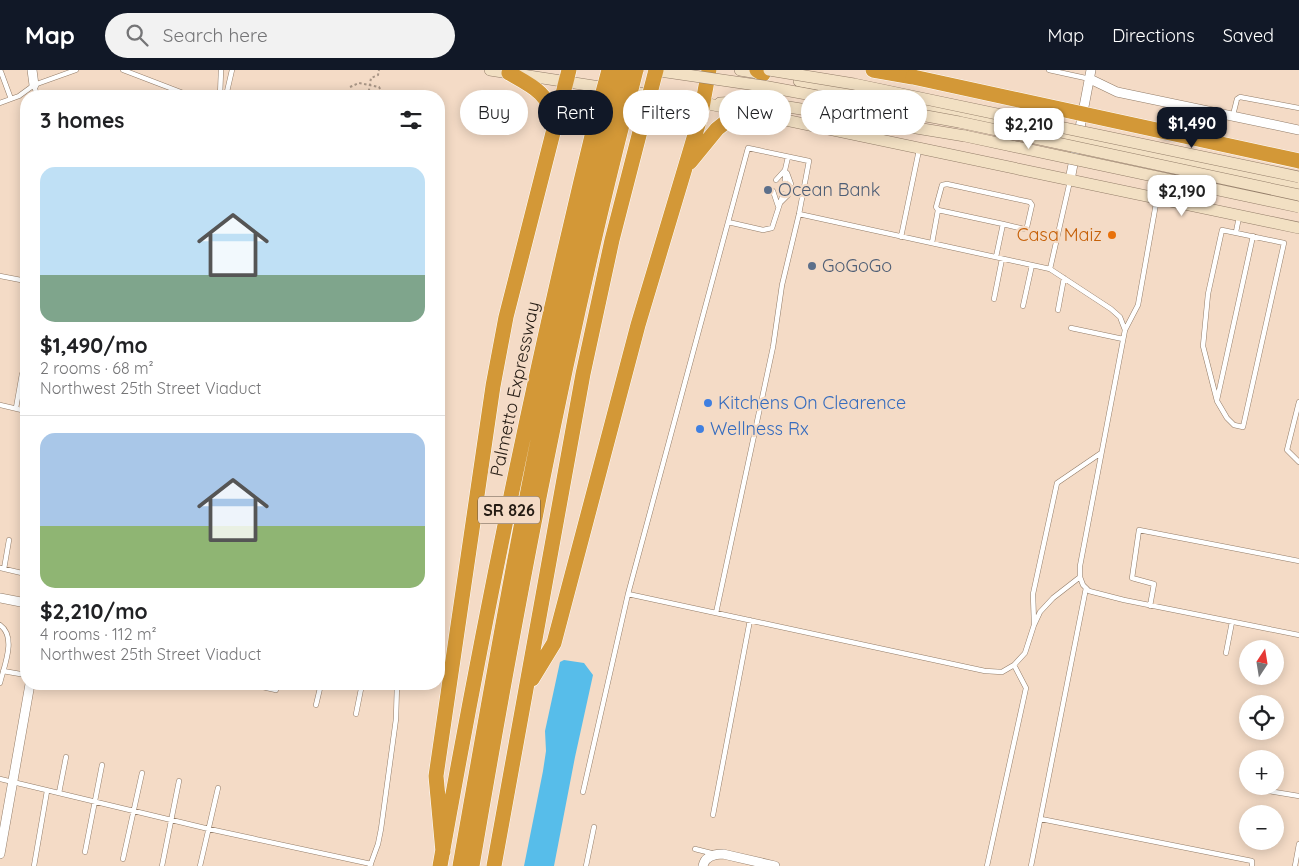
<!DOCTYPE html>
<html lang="en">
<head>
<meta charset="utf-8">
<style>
	body { margin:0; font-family:Quicksand,sans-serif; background:#f2f2f2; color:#202124; height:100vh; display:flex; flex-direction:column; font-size:19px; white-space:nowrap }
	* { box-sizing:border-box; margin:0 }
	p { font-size:16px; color:#757577 }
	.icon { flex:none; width:28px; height:28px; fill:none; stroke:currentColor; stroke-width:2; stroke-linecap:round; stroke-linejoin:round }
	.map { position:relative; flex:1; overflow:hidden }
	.panel { position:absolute; left:20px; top:20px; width:425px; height:600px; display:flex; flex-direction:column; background:#fff; border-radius:20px; box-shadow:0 2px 12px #0003 }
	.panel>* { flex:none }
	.banner { position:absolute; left:460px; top:20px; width:475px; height:45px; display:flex; gap:10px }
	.needle { width:32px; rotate:12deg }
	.controls { position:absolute; left:1239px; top:570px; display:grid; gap:10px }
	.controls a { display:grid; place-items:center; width:45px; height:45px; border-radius:50%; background:#fff; box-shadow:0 2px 12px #0003; font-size:25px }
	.price { position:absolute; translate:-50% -42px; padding:0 11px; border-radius:10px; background:#fff; color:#222; font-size:16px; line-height:32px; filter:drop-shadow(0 1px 2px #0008) }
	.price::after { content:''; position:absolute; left:50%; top:30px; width:15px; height:11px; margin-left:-8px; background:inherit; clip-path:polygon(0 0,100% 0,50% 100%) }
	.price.selected { background:#111827; color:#fff }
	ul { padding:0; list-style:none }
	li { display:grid; align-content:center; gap:10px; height:265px; padding:0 20px }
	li+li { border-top:1px solid #e0e0e0 }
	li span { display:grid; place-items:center; height:155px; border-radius:15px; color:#555 }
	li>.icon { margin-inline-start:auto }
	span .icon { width:90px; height:90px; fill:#fffc; stroke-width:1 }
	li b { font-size:21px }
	h2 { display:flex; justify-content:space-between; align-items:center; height:60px; padding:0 20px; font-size:21px }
	.tag { padding:0 18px; border-radius:22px; background:#fff; box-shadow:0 2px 12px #0003; font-size:18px; line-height:45px }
	.tag.selected { background:#111827; color:#fff }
	header { display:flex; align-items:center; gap:30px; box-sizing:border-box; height:70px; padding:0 25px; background:#111827; color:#fff }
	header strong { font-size:24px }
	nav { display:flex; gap:28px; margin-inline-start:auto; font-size:18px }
	.search { width:350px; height:45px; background:#f2f2f2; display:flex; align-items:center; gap:12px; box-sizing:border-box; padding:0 18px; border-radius:28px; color:#757577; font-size:19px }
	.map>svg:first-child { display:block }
	.water { fill:#57bdea }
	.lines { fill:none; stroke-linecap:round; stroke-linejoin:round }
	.lane-casing { stroke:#927c68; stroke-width:5.5 }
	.street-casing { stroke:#927c68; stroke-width:10 }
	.secondary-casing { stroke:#927c68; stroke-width:12 }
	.highway-casing { stroke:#fff; stroke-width:16 }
	.path { stroke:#a99686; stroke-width:2; stroke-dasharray:2.5 2.5; stroke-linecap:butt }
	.lane { stroke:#fff; stroke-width:4.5 }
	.street { stroke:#fff; stroke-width:9 }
	.secondary { stroke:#f2e0c3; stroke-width:11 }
	.highway { stroke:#d39837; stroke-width:15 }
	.secondary-bridge-casing { stroke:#927c68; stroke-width:12; stroke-linecap:butt }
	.highway-bridge-casing { stroke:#fff; stroke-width:16; stroke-linecap:butt }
	.secondary-bridge { stroke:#f2e0c3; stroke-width:11 }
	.highway-bridge { stroke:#d39837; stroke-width:15 }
	.service-dot { fill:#5c6f8a; stroke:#f4dbc6; stroke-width:2 }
	.food-dot { fill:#e8710a; stroke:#f4dbc6; stroke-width:2 }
	.shop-dot { fill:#3f7fe0; stroke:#f4dbc6; stroke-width:2 }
	.labels { text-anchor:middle; stroke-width:4.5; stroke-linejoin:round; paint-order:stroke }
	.shield { fill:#f4dbc6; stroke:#625549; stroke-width:1 }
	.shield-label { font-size:16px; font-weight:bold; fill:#241b13 }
	.service-label { font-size:18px; fill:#4e5e75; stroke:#f4dbc6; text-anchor:start }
	.food-label { font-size:18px; fill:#c56008; stroke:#f4dbc6; text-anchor:end }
	.street-label { font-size:18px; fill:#241b13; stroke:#f4dbc6 }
	.shop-label { font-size:18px; fill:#366cbe; stroke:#f4dbc6; text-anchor:start }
</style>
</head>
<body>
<header>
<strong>Map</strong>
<div class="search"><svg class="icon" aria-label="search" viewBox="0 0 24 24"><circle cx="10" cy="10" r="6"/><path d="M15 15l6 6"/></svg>Search here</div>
<nav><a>Map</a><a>Directions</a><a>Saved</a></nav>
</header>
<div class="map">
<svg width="1299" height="796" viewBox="0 0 1299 796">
	<rect width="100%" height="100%" fill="#f4dbc6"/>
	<path class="water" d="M564,590L584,593L593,605L575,687L554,796H524L543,701L546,681L545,661L560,592Z"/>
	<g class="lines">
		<g class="lane-casing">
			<path id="lane" d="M123,0L191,26
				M1049,0L1090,9
				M1,2L11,29
				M34,15L37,26
				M220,26L221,0
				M226,26L232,0
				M0,33L19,26L34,15L76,0
				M1233,45L1237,29L1240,27L1299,38
				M787,103L791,114
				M776,110L785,100
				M785,112V100L788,87
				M773,121L778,136
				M780,133L788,125
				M799,144L1050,199L1111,239L1120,247L1125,260L1080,496V507L1083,515L1089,521L1124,530L1299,565
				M728,152L763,160L772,158L783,124
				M1222,160L1284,173L1243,357L1234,355L1227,348L1217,331L1203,276L1208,224Z
				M1236,162L1239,147
				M901,167L919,80
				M932,173L938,140
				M996,187L1003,154L1024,159L1027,157L1032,135L1030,132L947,114L942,115L936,137L938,140L1003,154
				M1050,199L1070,111
				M0,206L26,211
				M994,229L1002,189
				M1023,236L1032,195
				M1058,240L1064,208
				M1071,258L1123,269
				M1125,260L1138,235L1157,128
				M1217,330L1253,166
				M1299,332L1287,380L1299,392
				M0,335L26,341
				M16,338L22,304
				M0,498L26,504
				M4,499L9,470
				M628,524L985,601L1002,602L1014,595L1025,583L1034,555L1040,542L1053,528L1080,507
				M1150,536L1154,514L1132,508L1139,460L1299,491
				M1034,554L1033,524L1057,413L1101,383
				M0,555C17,567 4,596 0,613
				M1226,583L1232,552
				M3,601L26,605
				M249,614L276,620L277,614
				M316,635L321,614
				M356,644L362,614
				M0,709L209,759L371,794
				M1269,721L1299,726
				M583,722L628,524L748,78L809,91L799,144L782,215L773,277L716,543
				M59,723L66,687
				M713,745L750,550
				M1041,749L1252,791V796
				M695,779L715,784
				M85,782L102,695
				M123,789L142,703
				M34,796L47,721
				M162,796L179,711
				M200,796L218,718
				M370,796L378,774L381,759L396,649L397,614
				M586,796L594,757
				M987,796L1026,618L1014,595
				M1031,796L1086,518
				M1295,796L1299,774"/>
		</g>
		<g class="street-casing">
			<path id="street" d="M32,0L34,15
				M1090,9L1117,22L1299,60
				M1070,110L1091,0
				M0,528L26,533
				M0,784L30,614
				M703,796C705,786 714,784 723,784L775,796"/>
		</g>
		<g class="secondary-casing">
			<path id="secondary" d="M490,0L704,33L1299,158
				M740,0L764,4
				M799,11L921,34L1299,116
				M720,33L752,31L965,66"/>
		</g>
		<g class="highway-casing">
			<path id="highway" d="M757,0L763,4
				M873,0L913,7
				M509,3C534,17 548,23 556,52
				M690,92L717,59L727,51L768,47
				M532,609L554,573L638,255L700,48L709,0
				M443,782L436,706L493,316L506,247L569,0
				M440,796C485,542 537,288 599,37
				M460,796C493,609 525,422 566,237C580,171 597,106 613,41
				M472,796C515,543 562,291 625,43
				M494,796L583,304L612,170L644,46"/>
		</g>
		<path class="path" d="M350,17L359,13L379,17L383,24
			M368,26L371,8L378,5L379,0"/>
		<use href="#lane" class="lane"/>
		<use href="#street" class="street"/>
		<use href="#secondary" class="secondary"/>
		<use href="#highway" class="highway"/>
		<g class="secondary-bridge-casing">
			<path id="secondary-bridge" d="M653,0L763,16L959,52L1299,125
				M769,0L854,14L1299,107
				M965,66L1299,137"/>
		</g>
		<g class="highway-bridge-casing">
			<path id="highway-bridge" d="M913,7L1299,91
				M599,37L609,0
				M613,41L624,0
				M625,43L636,0
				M644,46L656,0"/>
		</g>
		<use href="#secondary-bridge" class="secondary-bridge"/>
		<use href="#highway-bridge" class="highway-bridge"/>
	</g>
	<g class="service-dot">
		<circle cx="768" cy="120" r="5"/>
		<circle cx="812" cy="196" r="5"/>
	</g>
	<circle class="food-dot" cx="1112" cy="165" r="5"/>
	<g class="shop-dot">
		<circle cx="708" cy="333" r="5"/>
		<circle cx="700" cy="359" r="5"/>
	</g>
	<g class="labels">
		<rect class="shield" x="478" y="426.5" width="62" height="27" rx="4"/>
		<g class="shield-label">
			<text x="509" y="446">SR 826</text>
		</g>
		<g class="service-label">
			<text x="778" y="126">Ocean Bank</text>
			<text x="822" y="202">GoGoGo</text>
		</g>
		<g class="food-label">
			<text x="1102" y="171">Casa Maiz</text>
		</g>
		<g class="street-label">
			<text transform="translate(515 319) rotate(-78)" y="6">Palmetto Expressway</text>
		</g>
		<g class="shop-label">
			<text x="718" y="339">Kitchens On Clearence</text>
			<text x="710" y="365">Wellness Rx</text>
		</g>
	</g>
</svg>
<div class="controls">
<a><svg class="needle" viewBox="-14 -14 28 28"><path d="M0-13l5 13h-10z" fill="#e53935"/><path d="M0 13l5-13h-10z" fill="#757577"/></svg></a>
<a><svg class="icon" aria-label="locate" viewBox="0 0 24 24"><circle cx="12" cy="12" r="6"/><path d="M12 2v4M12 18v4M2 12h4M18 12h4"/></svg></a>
<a>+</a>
<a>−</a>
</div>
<b class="price selected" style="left:1192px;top:79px">$1,490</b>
<b class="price" style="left:1029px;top:80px">$2,210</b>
<b class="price" style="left:1182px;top:147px">$2,190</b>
<div class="banner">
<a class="tag">Buy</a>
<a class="tag selected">Rent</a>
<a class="tag">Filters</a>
<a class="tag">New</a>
<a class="tag">Apartment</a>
</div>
<section class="panel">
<h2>3 homes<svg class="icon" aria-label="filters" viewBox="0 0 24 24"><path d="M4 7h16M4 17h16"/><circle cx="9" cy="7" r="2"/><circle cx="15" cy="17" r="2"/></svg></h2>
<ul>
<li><span style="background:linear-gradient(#bfe0f5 70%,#7fa58c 0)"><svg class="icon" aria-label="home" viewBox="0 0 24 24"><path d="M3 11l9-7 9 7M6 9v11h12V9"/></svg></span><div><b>$1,490/mo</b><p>2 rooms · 68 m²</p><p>Northwest 25th Street Viaduct</p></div></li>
<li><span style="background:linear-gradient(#a9c7e8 60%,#8fb573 0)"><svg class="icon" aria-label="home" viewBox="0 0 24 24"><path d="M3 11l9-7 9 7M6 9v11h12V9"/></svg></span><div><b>$2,210/mo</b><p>4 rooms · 112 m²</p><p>Northwest 25th Street Viaduct</p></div></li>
</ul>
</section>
</div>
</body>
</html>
